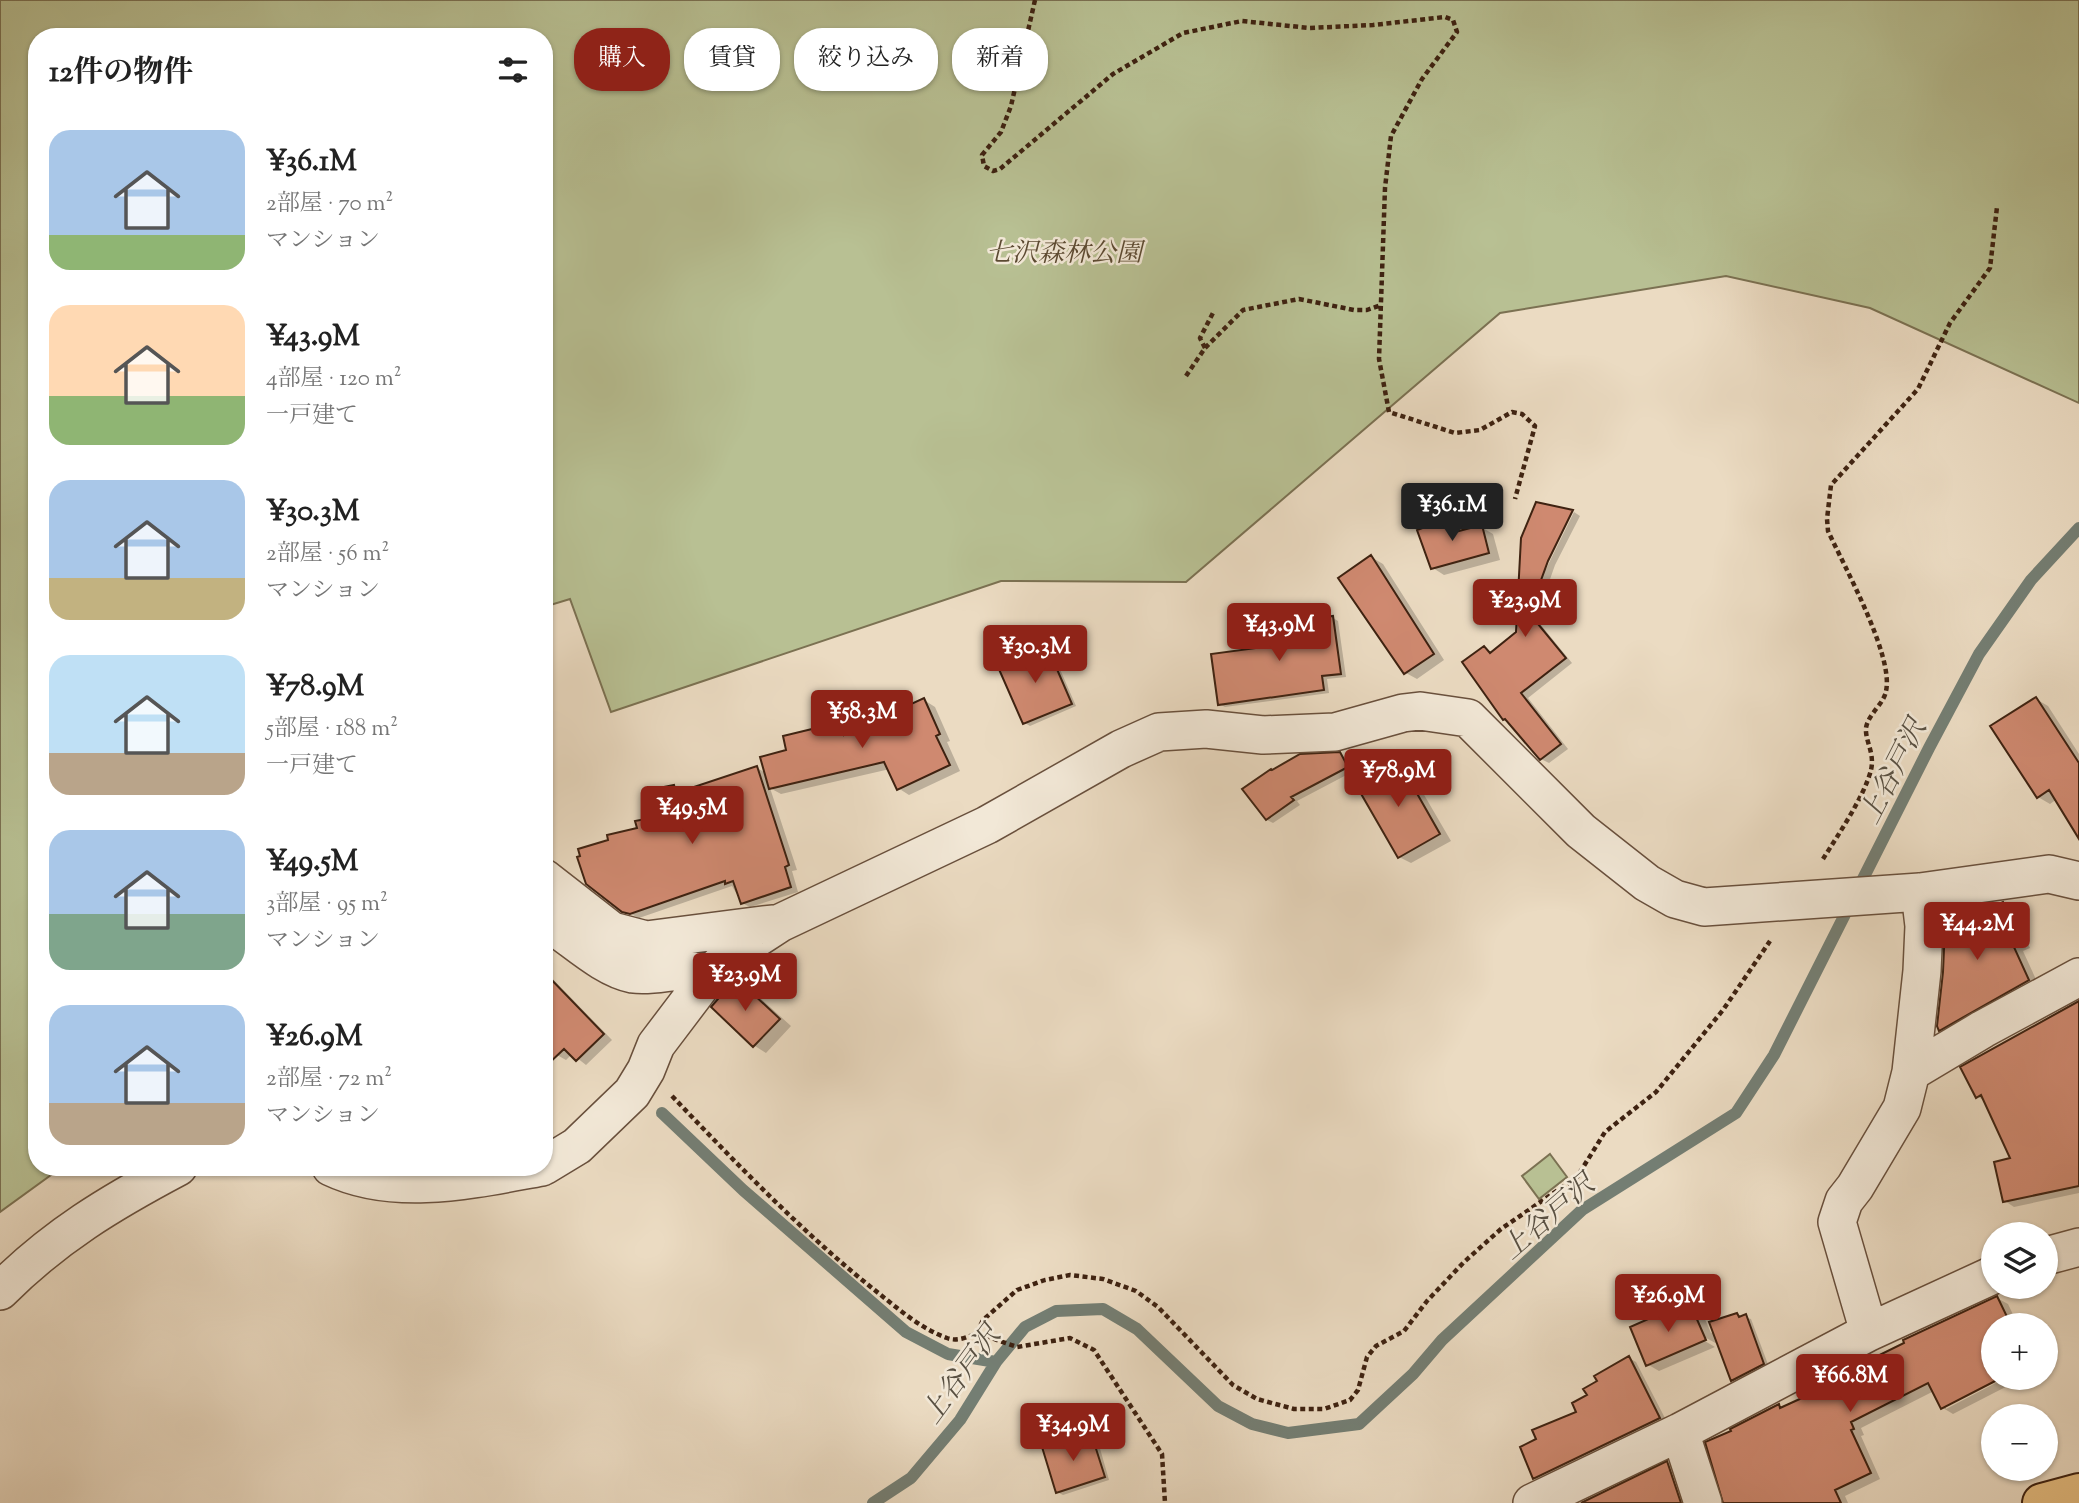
<!DOCTYPE html>
<html lang="ja">
<head>
<meta charset="utf-8">
<style>
	body { margin:0; font-family:"Sorts Mill Goudy","Noto Serif JP",serif; background:#f2f2f2; color:#222; height:100vh; display:flex; flex-direction:column; font-size:26px; white-space:nowrap }
	* { box-sizing:border-box; margin:0 }
	p { font-size:23px; color:#767676 }
	.icon { flex:none; width:38px; height:38px; fill:none; stroke:currentColor; stroke-width:2; stroke-linecap:round; stroke-linejoin:round }
	.map { position:relative; flex:1; overflow:hidden }
	.details { position:absolute; left:28px; top:28px; width:525px; height:1148px; display:flex; flex-direction:column; background:#fff; border-radius:28px; box-shadow:0 2px 5px #0004 }
	.details>* { flex:none }
	.top-card { position:absolute; left:574px; top:28px; width:665px; height:63px; display:flex; gap:14px }
	.buttons { position:absolute; left:1981px; top:1222px; display:grid; gap:14px }
	.buttons a { display:grid; place-items:center; width:77px; height:77px; border-radius:50%; background:#fff; box-shadow:0 2px 5px #0004; font-size:35px }
	.price { position:absolute; translate:-50% -60px; padding:0 16px; border-radius:7px; background:#8f2418; color:#fff; font-size:23px; line-height:46px; filter:drop-shadow(0 2px 4px #0008) }
	.price::after { content:''; position:absolute; left:50%; top:42px; width:21px; height:16px; margin-left:-10px; background:inherit; clip-path:polygon(0 0,100% 0,50% 100%) }
	.price.selected { background:#222; color:#fff }
	ul { padding:0; list-style:none }
	li { display:flex; align-items:center; gap:21px; height:175px; padding:0 21px }
	li span { display:grid; place-items:center; flex:none; width:196px; height:140px; border-radius:21px; color:#555 }
	li>.icon { margin-inline-start:auto }
	span .icon { width:84px; height:84px; fill:#fffc; stroke-width:1 }
	li b { font-size:30px }
	h2 { display:flex; justify-content:space-between; align-items:center; height:84px; padding:0 21px; font-size:30px }
	.tag { padding:0 24px; border-radius:28px; background:#fff; box-shadow:0 2px 5px #0004; font-size:24px; line-height:63px }
	.tag.selected { background:#8f2418; color:#fff }
	.map>svg:first-child { display:block }
	.green { fill:#b8c093; stroke:#7b7152; stroke-width:2 }
	.shadow { fill:#0003 }
	.lines { fill:none; stroke-linecap:round; stroke-linejoin:round }
	.stream { stroke:#747e73; stroke-width:12 }
	.building { fill:#cf8970; stroke:#3e2211; stroke-width:2 }
	.street-casing { stroke:#69503d; stroke-width:40 }
	.primary-casing { stroke:#3e2211; stroke-width:42 }
	.path { stroke:#3e2211; stroke-width:4.5; stroke-dasharray:5 3.5; stroke-linecap:butt }
	.street { stroke:#f2e8d7; stroke-width:37 }
	.primary { stroke:#e6be81; stroke-width:38 }
	.labels { text-anchor:middle; stroke-width:5; stroke-linejoin:round; paint-order:stroke }
	.park-label { font-size:26px; font-style:italic; fill:#5c4a32; stroke:#f2e8d7 }
	.water-label { font-size:28px; font-style:italic; fill:#595042; stroke:#f2e8d7 }
</style>
</head>
<body>
<div class="map">
<svg width="2079" height="1503" viewBox="0 0 2079 1503">
	<rect width="100%" height="100%" fill="#ebdbc2"/>
	<filter id="stains"><feTurbulence type="fractalNoise" baseFrequency=".00286" numOctaves="4"/><feColorMatrix values="0 0 0 0 .2 0 0 0 0 .09 0 0 0 0 .02 0 0 0 .5 -.17"/></filter>
	<radialGradient id="worn" r=".72"><stop offset=".6" stop-color="#630" stop-opacity="0"/><stop offset="1" stop-color="#630" stop-opacity=".3"/></radialGradient>
	<path class="green" d="M0,0H2079V403L1870,308L1726,276L1500,313L1186,582L1001,581L611,712L570,599L544,607V37H37V1167H62L0,1212Z
		M1550,1154L1567,1177L1539,1199L1522,1176Z"/>
	<path class="shadow" d="M1574,512L1580,516L1555,565L1536,619L1572,663L1528,698L1568,749L1549,763L1541,759L1510,722L1505,719L1484,648L1493,653L1518,633L1542,568L1546,569Z
		M1450,520L1461,527L1463,532L1481,527L1493,534L1500,560L1444,575L1433,568Z
		M1371,557L1383,564L1444,660L1417,679L1406,673L1341,578Z
		M1333,618L1338,621L1346,677L1327,679L1329,693L1225,707L1219,704L1265,649Z
		M1047,648L1052,651L1076,706L1030,726L1025,723Z
		M2036,699L2048,706L2079,754V836L2057,799L2050,804L2038,797Z
		M924,700L935,707L950,741L947,742L960,771L909,795L898,788L890,769L781,794L770,788L797,870L792,871L798,892L750,907L742,903L732,886L639,918L623,910L639,829L653,820L674,787L683,792L757,768L766,773L789,751L841,724L853,733Z
		M1339,754L1347,759L1354,771L1297,801L1300,805L1273,823L1265,819Z
		M1398,763L1409,769L1451,841L1411,863L1399,857Z
		M2003,904L2014,911L2030,948L2023,951L2039,986L1952,1036L1941,1029L1967,908L1979,915Z
		M544,970L612,1040L586,1065L572,1054L566,1060L557,1055L544,1042Z
		M737,980L748,987L791,1026L766,1053L755,1046L713,1007Z
		M2079,1003V1193L2014,1207L2005,1201L2012,1159L1985,1101L1978,1097Z
		M1997,1298L2008,1304L2018,1325H1993V1377L1946,1405V1409L2007,1377H2025L1953,1414L1943,1408L1934,1391L1861,1428L1864,1435L1861,1436L1880,1479L1845,1496L1848,1503H1725L1733,1432L1779,1406L1784,1409L1850,1378Z
		M1689,1303L1701,1310L1711,1333L1737,1315L1751,1319L1769,1367L1737,1383L1732,1380L1719,1345L1699,1334L1698,1337L1715,1347L1659,1371L1647,1364Z
		M1629,1358L1636,1362L1667,1422L1542,1482L1535,1478L1589,1396Z
		M1091,1435L1097,1438L1109,1480L1063,1495L1057,1492Z
		M1667,1463L1678,1469L1689,1503H1585Z"/>
	<g class="lines">
		<path class="stream" d="M662,1113L743,1190L906,1332L948,1354L996,1362
			M873,1503L911,1478L960,1420L996,1362L1025,1327L1056,1311L1103,1309L1137,1329L1218,1406L1252,1424L1288,1433L1359,1424L1413,1374L1442,1340L1582,1210L1736,1113L1774,1055L1929,748L1979,654L2031,580L2079,528"/>
	</g>
	<path class="building" d="M1536,502L1573,510L1548,561L1529,613L1566,658L1521,693L1561,744L1540,760L1505,719L1503,720L1462,662L1484,646L1490,653L1516,632L1521,538Z
		M1450,518L1455,532L1482,525L1489,553L1431,569L1417,530Z
		M1371,555L1434,654L1404,674L1338,578Z
		M1333,616L1341,674L1322,676L1324,690L1218,705L1211,654L1264,647L1261,626Z
		M1047,646L1072,704L1023,724L998,667Z
		M2036,697L2079,763V839L2049,790L2037,798L1990,726Z
		M924,698L940,734L936,736L950,765L897,790L884,762L769,789L760,757L786,750L783,736L841,722L844,735Z
		M1340,752L1348,767L1291,797L1294,800L1266,820L1242,789L1271,769L1272,770L1300,754Z
		M1398,760L1440,834L1398,858L1356,785Z
		M757,766L789,865L785,867L791,887L741,904L733,881L725,884V881L630,914L622,912L586,884L577,857L580,856L578,849L608,840L607,835L637,828L635,821L651,818L644,791L674,785L676,793Z
		M2003,902L2020,941L2013,945L2029,980L1939,1031L1937,1026L1943,972L1945,927L1943,910L1968,907L1971,917Z
		M544,972L604,1034L576,1061L564,1049L544,1068Z
		M736,978L780,1019L753,1047L711,1007Z
		M2079,1001V1186L2003,1202L1994,1162L2010,1158L1981,1095L1976,1098L1960,1067Z
		M1997,1296L2011,1325H1993V1377H2003L1941,1409L1928,1383L1851,1422L1854,1429L1851,1430L1871,1473L1835,1490L1841,1503H1723L1705,1442L1731,1431L1730,1429L1779,1404L1780,1408L1848,1377L1845,1372L1904,1343L1903,1340Z
		M1689,1301L1706,1340L1646,1366L1630,1327Z
		M1737,1313L1739,1317L1746,1314L1764,1364L1731,1381L1709,1322Z
		M1629,1356L1660,1418L1533,1479L1520,1447L1536,1439L1532,1430L1576,1412L1572,1403L1587,1395L1583,1389L1597,1381L1594,1376Z
		M1091,1433L1105,1477L1056,1493L1042,1447Z
		M1667,1461L1681,1503H1581Z"/>
	<g class="lines">
		<g class="street-casing">
			<path id="street" d="M544,878L612,931L646,940L772,924
				M544,920C571,936 602,968 633,974C659,978 685,964 709,975
				M1911,1072L1983,1029L2079,977
				M544,1166L577,1146L632,1093L646,1070L656,1045L709,975L728,957L780,923L987,825L1121,749L1159,732L1206,729L1263,735L1335,732L1403,713L1420,711L1468,718L1581,831L1647,883L1675,899L1704,907L1920,892L2049,874L2079,881
				M331,1167C396,1198 475,1179 542,1167
				M2046,1256L2079,1247
				M0,1291C55,1236 110,1203 178,1167
				M1869,1332L1837,1222L1844,1201L1855,1187L1902,1108L1911,1072L1922,971L1924,926L1920,892
				M1680,1432L1703,1503
				M1532,1503L1680,1432L1869,1332L1993,1275"/>
		</g>
		<g class="primary-casing">
			<path id="primary" d="M2042,1503L2079,1493"/>
		</g>
		<path class="path" d="M1035,0L1011,106L1001,132L982,155L984,166L993,171L1000,169L1113,74L1183,33L1242,21L1309,28L1373,25L1445,17L1453,20L1457,32L1422,79L1391,136L1385,188L1379,359L1389,412L1455,433L1480,430L1512,412L1522,414L1535,426L1515,499
			M1205,348L1200,338L1214,311
			M1186,376L1205,348L1243,310L1299,299L1354,310H1367L1381,305
			M1823,859C1838,835 1864,797 1871,770C1875,753 1865,741 1866,728C1868,714 1884,704 1886,691C1894,656 1844,566 1828,531L1827,519L1831,485L1918,389L1950,323L1990,268L1997,207
			M672,1096C736,1163 800,1230 872,1288C895,1306 919,1328 947,1338C957,1342 968,1337 977,1333L1017,1347L1070,1338L1094,1350L1162,1454L1165,1503
			M977,1333L983,1320L1017,1290L1045,1280L1070,1275L1103,1279L1136,1291L1158,1307L1233,1385L1257,1399L1294,1409H1324L1350,1400L1358,1390L1367,1357L1376,1346L1404,1331L1427,1301L1464,1262L1501,1229L1577,1177L1605,1132L1656,1092L1723,1010L1770,941"/>
		<use href="#street" class="street"/>
		<use href="#primary" class="primary"/>
	</g>
	<g class="labels">
		<g class="park-label">
			<text x="1064" y="261">七沢森林公園</text>
		</g>
		<g class="water-label">
			<text transform="translate(1892 771) rotate(-63)" y="10">上谷戸沢</text>
			<text transform="translate(1547 1216) rotate(-41)" y="10">上谷戸沢</text>
			<text transform="translate(960 1374) rotate(-54)" y="10">上谷戸沢</text>
		</g>
	</g>
	<rect width="100%" height="100%" filter="url(#stains)"/>
	<rect width="100%" height="100%" fill="url(#worn)"/>
</svg>
<div class="buttons">
<a><svg class="icon" aria-label="layers" viewBox="0 0 24 24"><path d="M12 4l9 5-9 5-9-5zM3 14l9 5 9-5"/></svg></a>
<a>+</a>
<a>−</a>
</div>
<b class="price selected" style="left:1452px;top:543px">¥36.1M</b>
<b class="price" style="left:1525px;top:639px">¥23.9M</b>
<b class="price" style="left:1279px;top:663px">¥43.9M</b>
<b class="price" style="left:1035px;top:685px">¥30.3M</b>
<b class="price" style="left:862px;top:750px">¥58.3M</b>
<b class="price" style="left:1398px;top:809px">¥78.9M</b>
<b class="price" style="left:692px;top:846px">¥49.5M</b>
<b class="price" style="left:1977px;top:962px">¥44.2M</b>
<b class="price" style="left:745px;top:1013px">¥23.9M</b>
<b class="price" style="left:1668px;top:1334px">¥26.9M</b>
<b class="price" style="left:1850px;top:1414px">¥66.8M</b>
<b class="price" style="left:1073px;top:1463px">¥34.9M</b>
<div class="top-card">
<a class="tag selected">購入</a>
<a class="tag">賃貸</a>
<a class="tag">絞り込み</a>
<a class="tag">新着</a>
</div>
<section class="details">
<h2>12件の物件<svg class="icon" aria-label="filters" viewBox="0 0 24 24"><path d="M4 7h16M4 17h16"/><circle cx="9" cy="7" r="2"/><circle cx="15" cy="17" r="2"/></svg></h2>
<ul>
<li><span style="background:linear-gradient(#a9c7e8 75%,#8fb573 0)"><svg class="icon" aria-label="home" viewBox="0 0 24 24"><path d="M3 11l9-7 9 7M6 9v11h12V9"/></svg></span><div><b>¥36.1M</b><p>2部屋 · 70 m²</p><p>マンション</p></div></li>
<li><span style="background:linear-gradient(#ffd9b3 65%,#8fb573 0)"><svg class="icon" aria-label="home" viewBox="0 0 24 24"><path d="M3 11l9-7 9 7M6 9v11h12V9"/></svg></span><div><b>¥43.9M</b><p>4部屋 · 120 m²</p><p>一戸建て</p></div></li>
<li><span style="background:linear-gradient(#a9c7e8 70%,#c2b280 0)"><svg class="icon" aria-label="home" viewBox="0 0 24 24"><path d="M3 11l9-7 9 7M6 9v11h12V9"/></svg></span><div><b>¥30.3M</b><p>2部屋 · 56 m²</p><p>マンション</p></div></li>
<li><span style="background:linear-gradient(#bfe0f5 70%,#b9a48a 0)"><svg class="icon" aria-label="home" viewBox="0 0 24 24"><path d="M3 11l9-7 9 7M6 9v11h12V9"/></svg></span><div><b>¥78.9M</b><p>5部屋 · 188 m²</p><p>一戸建て</p></div></li>
<li><span style="background:linear-gradient(#a9c7e8 60%,#7fa58c 0)"><svg class="icon" aria-label="home" viewBox="0 0 24 24"><path d="M3 11l9-7 9 7M6 9v11h12V9"/></svg></span><div><b>¥49.5M</b><p>3部屋 · 95 m²</p><p>マンション</p></div></li>
<li><span style="background:linear-gradient(#a9c7e8 70%,#b9a48a 0)"><svg class="icon" aria-label="home" viewBox="0 0 24 24"><path d="M3 11l9-7 9 7M6 9v11h12V9"/></svg></span><div><b>¥26.9M</b><p>2部屋 · 72 m²</p><p>マンション</p></div></li>
</ul>
</section>
</div>
</body>
</html>
